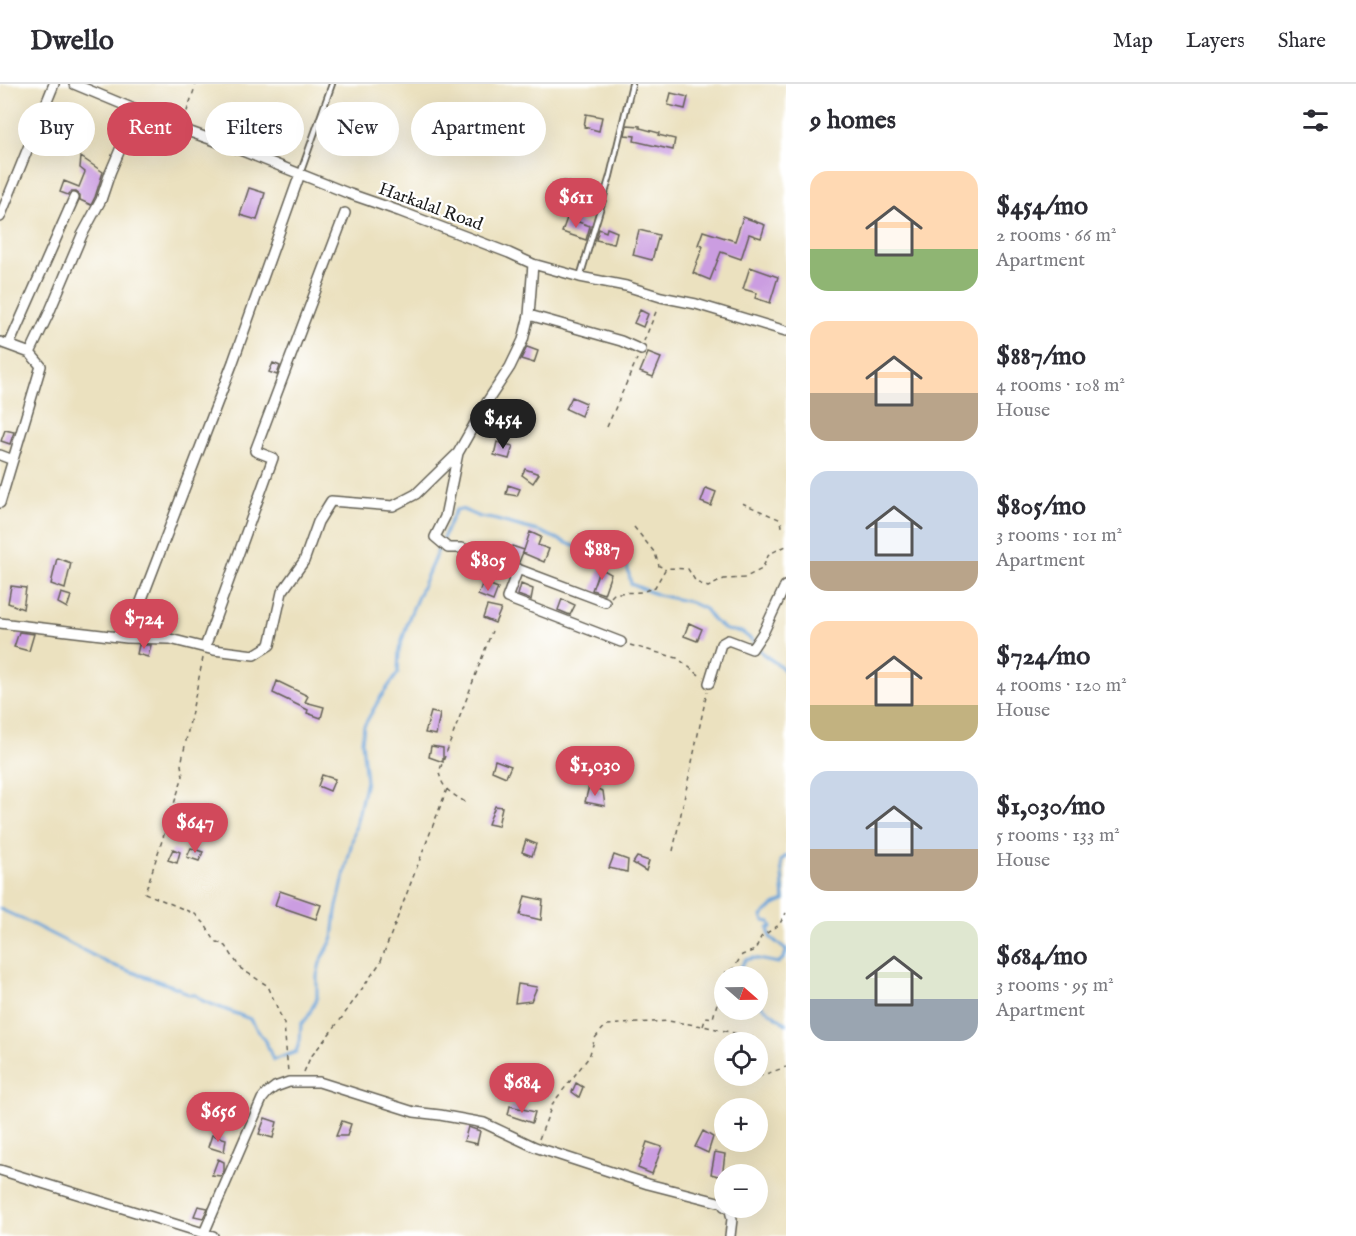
<!DOCTYPE html>
<html lang="en">
<head>
<meta charset="utf-8">
<style>
	body { margin:0; font-family:"IM FELL English",serif; background:#f7f7f7; color:#2b2b33; height:100vh; display:flex; flex-direction:column; font-size:22px; white-space:nowrap }
	* { box-sizing:border-box; margin:0 }
	p { font-size:20px; color:#7c7c81 }
	.icon { flex:none; width:33px; height:33px; fill:none; stroke:currentColor; stroke-width:2; stroke-linecap:round; stroke-linejoin:round }
	.map { position:relative; flex:1; overflow:hidden }
	.sheet { display:flex; flex-direction:column; background:#fff; width:570px }
	.sheet>* { flex:none }
	.top-card { position:absolute; left:18px; top:18px; width:570px; height:54px; display:flex; gap:12px }
	.needle { width:39px; rotate:110deg }
	.fabs { position:absolute; left:714px; top:882px; display:grid; gap:12px }
	.fabs a { display:grid; place-items:center; width:54px; height:54px; border-radius:50%; background:#fff; box-shadow:0 6px 24px #0002; font-size:30px }
	.price { position:absolute; translate:-50% -51px; padding:0 14px; border-radius:21px; background:#d1495b; color:#fff; font-size:20px; line-height:39px; filter:drop-shadow(0 2px 3px #0008) }
	.price::after { content:''; position:absolute; left:50%; top:36px; width:18px; height:14px; margin-left:-9px; background:inherit; clip-path:polygon(0 0,100% 0,50% 100%) }
	.price.active { background:#222; color:#fff }
	ul { padding:0; list-style:none }
	li { display:flex; align-items:center; gap:18px; height:150px; padding:0 24px }
	li span { display:grid; place-items:center; flex:none; width:168px; height:120px; border-radius:18px; color:#555 }
	li>.icon { margin-inline-start:auto }
	span .icon { width:72px; height:72px; fill:#fffc; stroke-width:1 }
	li b { font-size:26px }
	h2 { display:flex; justify-content:space-between; align-items:center; height:72px; padding:0 24px; font-size:26px }
	.chip { padding:0 21px; border-radius:27px; background:#fff; box-shadow:0 6px 24px #0002; font-size:21px; line-height:54px }
	.chip.active { background:#d1495b; color:#fff }
	header { display:flex; align-items:center; gap:36px; box-sizing:border-box; height:84px; padding:0 30px; background:#fff; border-bottom:2px solid #e1e1e2 }
	header strong { font-size:28px }
	nav { display:flex; gap:33px; margin-inline-start:auto; font-size:21px }
	main { display:flex; flex:1; min-height:0 }
	.map>svg:first-child { display:block }
	.lines { fill:none; stroke-linecap:round; stroke-linejoin:round }
	.stream { stroke:#6ba4da; stroke-width:3 }
	.building { fill:#cb9de1 }
	.service-casing { stroke:#646155; stroke-width:8 }
	.minor-casing { stroke:#646155; stroke-width:12 }
	.path { stroke:#646155; stroke-width:1.5; stroke-dasharray:4.5 4.5; stroke-linecap:butt }
	.service { stroke:#fff; stroke-width:4.5 }
	.minor { stroke:#fff; stroke-width:9 }
	.labels { text-anchor:middle; stroke-width:4.5; stroke-linejoin:round; paint-order:stroke }
	.street-label { font-size:18px; fill:#1c1c1c; stroke:#fff }
</style>
</head>
<body>
<header>
<strong>Dwello</strong>
<nav><a>Map</a><a>Layers</a><a>Share</a></nav>
</header>
<main>
<div class="map">
<svg width="786" height="1152" viewBox="0 0 786 1152">
	<rect width="100%" height="100%" fill="#fff"/>
	<filter id="ink" filterUnits="userSpaceOnUse"><feTurbulence type="fractalNoise" baseFrequency=".0167" numOctaves="2"/><feDisplacementMap in="SourceGraphic" scale="12" xChannelSelector="R" yChannelSelector="G"/><feConvolveMatrix kernelMatrix="1 2 1 2 8 2 1 2 1" color-interpolation-filters="sRGB"/></filter>
	<filter id="wash" filterUnits="userSpaceOnUse"><feTurbulence type="fractalNoise" baseFrequency=".008" numOctaves="4" result="noise"/><feDisplacementMap in="SourceGraphic" scale="24" xChannelSelector="R" yChannelSelector="G"/><feGaussianBlur stdDeviation="1.35" result="paint"/><feColorMatrix in="noise" values="0 0 0 0 0 0 0 0 0 0 0 0 0 0 0 0 0 1.4 0 .05"/><feComposite in="paint" operator="in"/></filter>
	<g filter="url(#wash)">
		<rect width="100%" height="100%" fill="#ebe1bf"/>
		<g class="lines">
			<path class="stream" d="M786,772L781,777L784,817L774,821L762,832L764,837L770,838L772,843L768,844L770,853L786,866
				M0,825L26,837L112,881L178,904L189,911H195L203,917L250,935L267,960L273,976L296,968L300,956L301,940L307,934L317,914V892L320,879L333,854L336,827L366,697L362,657L364,642L380,614L398,589L399,566L410,531L451,436L456,426L461,425L480,433L493,435L541,448L588,468H616L627,481L631,500L658,511L690,518L705,525L714,537L726,546L742,548L753,557L763,570L780,582L786,588
				M739,892L738,888L745,876L753,874L778,879L784,874L786,868
				M758,919L786,940"/>
		</g>
		<g id="blocks">
			<path class="building" d="M671,9L688,13L685,25L668,21Z
				M586,30L602,33L599,47L584,43Z
				M627,41L640,42V44L659,49L658,51L675,55L673,66L634,57L635,52L625,51Z
				M81,73L103,88L95,113L91,121L80,116V111L76,108H71L68,111L60,108L64,97L79,103L85,88L80,84Z
				M564,97L599,107L595,121L560,112Z
				M249,104L265,109L257,136L240,131Z
				M743,133L765,141L761,154L749,150L741,175L721,168L710,196L693,189L703,162L698,161L703,147L735,157Z
				M567,134L590,142L586,156L562,148Z
				M607,144L617,148L614,160L596,156L599,145L606,148Z
				M639,146L659,151L652,176L633,171Z
				M750,183L778,193L770,219L755,214L757,209L743,205Z
				M640,226L648,230L643,243L634,239Z
				M527,263L538,267L534,279L521,275Z
				M648,269L661,274L653,293L640,288Z
				M273,279L280,282L277,291L269,288Z
				M572,313L586,319L581,332L566,325Z
				M5,346L14,348L10,360L1,357Z
				M497,358L513,362L509,375L494,371Z
				M525,385L539,390L533,399L522,391Z
				M508,401L520,405L517,412L506,410Z
				M706,404L716,408L711,422L701,418Z
				M530,448L541,453L538,461L549,465L544,478L523,469Z
				M512,462L524,466L519,478L508,474Z
				M57,474L71,479L65,505L51,500Z
				M600,484L611,490L604,510L592,506Z
				M483,498L498,504L493,517L478,511Z
				M521,500L533,505L531,516L518,511Z
				M11,502L26,504L23,525L8,519Z
				M61,509L71,512L67,524L58,519Z
				M562,515L575,521L570,531L558,526Z
				M487,522L501,525L495,539L483,534Z
				M689,539L702,545L697,557L684,552Z
				M19,548L34,550L29,567L14,563Z
				M139,561H151L148,573L137,570Z
				M277,597L308,612L305,618L324,623L321,634L307,629L308,626L273,609Z
				M431,628L440,630L436,651L425,649Z
				M431,662L443,664V678L429,673Z
				M495,676L511,682L506,693L492,687Z
				M322,691L335,695L330,707L318,702Z
				M589,702L603,707L605,722L585,718Z
				M495,722L502,723L498,742L488,740Z
				M526,756L536,760L532,772L522,768Z
				M191,764L203,768L199,777L187,773Z
				M173,765L180,768L177,779L168,776Z
				M614,771L628,776L627,788L609,784Z
				M637,773L649,777L646,787L633,779Z
				M280,807L321,821L316,835L275,821Z
				M525,812L543,816L541,836L520,831Z
				M518,900L537,903L531,917L515,919Z
				M576,999L583,1003L579,1013L572,1008Z
				M510,1022L535,1028L532,1039L508,1031Z
				M265,1034L277,1038L273,1054L259,1050Z
				M342,1037L351,1040L347,1052H336Z
				M468,1043L480,1047L477,1060L464,1057Z
				M703,1047L713,1053L708,1069L695,1063Z
				M212,1051L226,1055L224,1068L208,1063Z
				M647,1058L662,1063L652,1090L638,1084Z
				M715,1068L725,1070L722,1093L711,1090Z
				M218,1075L224,1078V1087L221,1092L212,1091Z
				M198,1122L208,1124L203,1134L194,1132Z"/>
		</g>
	</g>
	<g filter="url(#ink)">
		<use href="#blocks" fill-opacity="0" stroke="#646155" stroke-width="1.5"/>
		<g class="lines">
			<g class="service-casing">
				<path id="service" d="M300,90L332,0
					M580,193L610,92L632,0"/>
			</g>
			<g class="minor-casing">
				<path id="minor" d="M74,0L182,45L235,64L350,110L399,127L509,169L533,180L580,193L626,202L661,213L696,220L786,247
					M0,133L54,0
					M529,231L621,257L641,266
					M0,258L30,269L41,282L0,419
					M9,261L74,114
					M30,269L49,229L82,151L101,116L110,89L137,26
					M458,369L445,433L435,453L448,464H462L605,518
					M0,371L13,376
					M518,485L507,514L621,558
					M0,539L127,554L170,555L214,566L254,571L270,561L282,508L304,477L318,438L331,417L393,422L416,410L458,369L487,318L510,283L523,256L529,231L533,180
					M127,554L233,278L300,90
					M205,563L273,374L255,367L345,129
					M709,599L721,560L728,556L752,565L764,547L785,502
					M0,1086L213,1152
					M727,1124L730,1126L732,1135L730,1152
					M204,1149L262,1015L267,1009L275,1003L289,998H319L414,1028L440,1031L484,1039L535,1063L648,1100L722,1119L724,1122"/>
			</g>
			<path class="path" d="M184,36L196,0
				M644,257L658,223
				M607,343L637,275
				M742,419L781,436L782,443L786,445
				M634,443L655,469L659,482L665,484
				M611,513L615,509L642,508L655,503L666,484L688,485L696,498L708,503L724,495L744,494L762,485L769,470L786,462
				M630,561L677,574L702,593
				M203,574L181,681L183,692L145,809L195,830L204,839L215,857L226,862L240,884L268,902L284,940L288,988
				M465,718C451,709 442,705 439,688L492,547
				M673,767L707,608
				M725,892L726,888L734,884L742,871L755,866L761,853L779,841L786,829
				M703,942L706,933L713,934L724,894
				M304,988L310,974L341,935L380,879L447,705
				M742,992L740,999L786,983
				M539,1055L553,1019L589,973L595,954L606,941L668,937L703,942L752,953L750,958"/>
			<use href="#service" class="service"/>
			<use href="#minor" class="minor"/>
		</g>
	</g>
	<g class="labels">
		<g class="street-label">
			<text transform="translate(431 122) rotate(20)" y="6">Harkalal Road</text>
		</g>
	</g>
</svg>
<div class="fabs">
<a><svg class="needle" viewBox="-14 -14 28 28"><path d="M0-13l5 13h-10z" fill="#e53935"/><path d="M0 13l5-13h-10z" fill="#7c7c81"/></svg></a>
<a><svg class="icon" aria-label="locate" viewBox="0 0 24 24"><circle cx="12" cy="12" r="6"/><path d="M12 2v4M12 18v4M2 12h4M18 12h4"/></svg></a>
<a>+</a>
<a>−</a>
</div>
<b class="price" style="left:576px;top:145px">$611</b>
<b class="price active" style="left:503px;top:366px">$454</b>
<b class="price" style="left:602px;top:497px">$887</b>
<b class="price" style="left:488px;top:508px">$805</b>
<b class="price" style="left:144px;top:566px">$724</b>
<b class="price" style="left:595px;top:713px">$1,030</b>
<b class="price" style="left:195px;top:770px">$647</b>
<b class="price" style="left:522px;top:1030px">$684</b>
<b class="price" style="left:218px;top:1059px">$656</b>
<div class="top-card">
<a class="chip">Buy</a>
<a class="chip active">Rent</a>
<a class="chip">Filters</a>
<a class="chip">New</a>
<a class="chip">Apartment</a>
</div>
</div>
<section class="sheet">
<h2>9 homes<svg class="icon" aria-label="filters" viewBox="0 0 24 24"><path d="M4 7h16M4 17h16"/><circle cx="9" cy="7" r="2"/><circle cx="15" cy="17" r="2"/></svg></h2>
<ul>
<li><span style="background:linear-gradient(#ffd9b3 65%,#8fb573 0)"><svg class="icon" aria-label="home" viewBox="0 0 24 24"><path d="M3 11l9-7 9 7M6 9v11h12V9"/></svg></span><div><b>$454/mo</b><p>2 rooms · 66 m²</p><p>Apartment</p></div></li>
<li><span style="background:linear-gradient(#ffd9b3 60%,#b9a48a 0)"><svg class="icon" aria-label="home" viewBox="0 0 24 24"><path d="M3 11l9-7 9 7M6 9v11h12V9"/></svg></span><div><b>$887/mo</b><p>4 rooms · 108 m²</p><p>House</p></div></li>
<li><span style="background:linear-gradient(#c9d6e8 75%,#b9a48a 0)"><svg class="icon" aria-label="home" viewBox="0 0 24 24"><path d="M3 11l9-7 9 7M6 9v11h12V9"/></svg></span><div><b>$805/mo</b><p>3 rooms · 101 m²</p><p>Apartment</p></div></li>
<li><span style="background:linear-gradient(#ffd9b3 70%,#c2b280 0)"><svg class="icon" aria-label="home" viewBox="0 0 24 24"><path d="M3 11l9-7 9 7M6 9v11h12V9"/></svg></span><div><b>$724/mo</b><p>4 rooms · 120 m²</p><p>House</p></div></li>
<li><span style="background:linear-gradient(#c9d6e8 65%,#b9a48a 0)"><svg class="icon" aria-label="home" viewBox="0 0 24 24"><path d="M3 11l9-7 9 7M6 9v11h12V9"/></svg></span><div><b>$1,030/mo</b><p>5 rooms · 133 m²</p><p>House</p></div></li>
<li><span style="background:linear-gradient(#dfe7d0 65%,#9aa5b1 0)"><svg class="icon" aria-label="home" viewBox="0 0 24 24"><path d="M3 11l9-7 9 7M6 9v11h12V9"/></svg></span><div><b>$684/mo</b><p>3 rooms · 95 m²</p><p>Apartment</p></div></li>
</ul>
</section>
</main>
</body>
</html>
